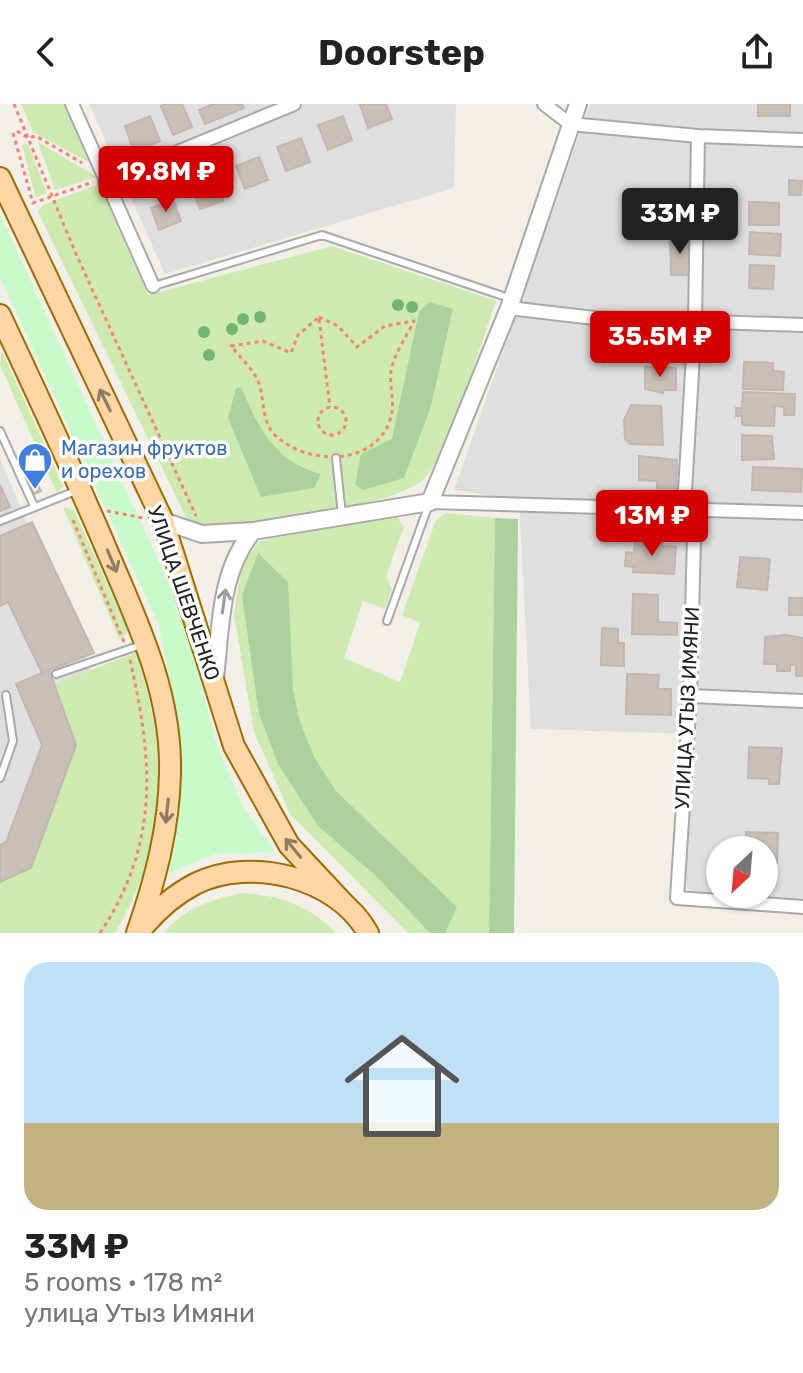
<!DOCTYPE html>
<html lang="en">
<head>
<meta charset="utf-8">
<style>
	body { margin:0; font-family:Rubik,sans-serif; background:#f2f2f2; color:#222; height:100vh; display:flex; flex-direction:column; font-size:30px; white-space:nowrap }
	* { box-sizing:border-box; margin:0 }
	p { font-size:26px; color:#767676 }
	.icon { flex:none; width:44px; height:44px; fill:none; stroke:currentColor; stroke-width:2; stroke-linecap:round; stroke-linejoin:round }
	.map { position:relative; height:829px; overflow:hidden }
	.side { display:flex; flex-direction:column; background:#fff; flex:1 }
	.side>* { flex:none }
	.needle { width:52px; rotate:206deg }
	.controls { position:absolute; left:706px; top:732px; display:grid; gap:16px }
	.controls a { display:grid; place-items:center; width:72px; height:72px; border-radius:50%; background:#fff; box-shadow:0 2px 6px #0004; font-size:40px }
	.price { position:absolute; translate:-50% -68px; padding:0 18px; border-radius:8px; background:#d40000; color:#fff; font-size:26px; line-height:52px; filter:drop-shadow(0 2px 4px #0008) }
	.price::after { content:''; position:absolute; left:50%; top:48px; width:24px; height:18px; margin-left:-12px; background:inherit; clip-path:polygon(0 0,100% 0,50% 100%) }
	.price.selected { background:#222; color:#fff }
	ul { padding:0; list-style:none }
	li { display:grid; align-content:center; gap:16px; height:424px; padding:0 24px }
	li span { display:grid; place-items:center; height:248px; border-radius:24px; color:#555 }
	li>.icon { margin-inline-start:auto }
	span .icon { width:144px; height:144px; fill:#fffc; stroke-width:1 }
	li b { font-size:34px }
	header { display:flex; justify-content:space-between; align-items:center; height:104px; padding:0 24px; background:#fff; font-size:36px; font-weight:700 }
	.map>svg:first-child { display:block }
	.residential { fill:#e0dfdf; fill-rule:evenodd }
	.grass { fill:#cdebb0 }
	.forest { fill:#add19e }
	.park { fill:#c8facc }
	.building { fill:#c7bfb8; stroke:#c4b6ab; stroke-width:2 }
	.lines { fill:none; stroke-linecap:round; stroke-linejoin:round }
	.service-casing { stroke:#a9a9a9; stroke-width:10 }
	.minor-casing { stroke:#a9a9a9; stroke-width:16 }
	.tertiary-casing { stroke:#a9a9a9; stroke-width:20 }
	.primary-casing { stroke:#a06b00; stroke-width:24 }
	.path { stroke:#fa8072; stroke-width:3; stroke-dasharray:4 4; stroke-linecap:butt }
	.service { stroke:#fff; stroke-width:6 }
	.minor { stroke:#fff; stroke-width:12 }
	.tertiary { stroke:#fff; stroke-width:16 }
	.primary { stroke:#fcd6a4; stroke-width:20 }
	.tree { fill:#74b475 }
	.oneway { stroke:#8f7c63 }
	.oneway2 { stroke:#9c9c9c }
	.labels { text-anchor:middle; stroke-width:7; stroke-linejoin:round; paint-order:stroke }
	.shop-label { font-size:20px; fill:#366cbe; stroke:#fff; text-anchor:start }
	.street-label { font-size:20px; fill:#222; stroke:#fff }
</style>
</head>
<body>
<header><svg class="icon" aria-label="back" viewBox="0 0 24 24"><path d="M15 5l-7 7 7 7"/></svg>Doorstep<svg class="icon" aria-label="share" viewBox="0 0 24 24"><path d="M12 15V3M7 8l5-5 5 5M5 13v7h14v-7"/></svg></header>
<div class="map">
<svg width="803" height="829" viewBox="0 0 803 829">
	<rect width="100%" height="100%" fill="#f2efe9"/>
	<path class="residential" d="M89,0H456L454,84L165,170Z
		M590,0H803V799L706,793L683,782L693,630L531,625L519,396L454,386ZM720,746H764V790H720Z
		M0,355L124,643L0,829Z"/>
	<path class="grass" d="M21,0H67L94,61L33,28Z
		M38,38L97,73L55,86Z
		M28,40L47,89L36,94L22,41Z
		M99,80L148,191L332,142L496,197C484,230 445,361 422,377C385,402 329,403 286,411C254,417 215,432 186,413L38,108L43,101Z
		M2,247L63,382L57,389L0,261Z
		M63,403L74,406L128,526L126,532L119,535Z
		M446,409L495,414L489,829H408L290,710L254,628L234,510L242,459L260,437L395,410L404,423L386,472L392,485L385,505L363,497L344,554L400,578L420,519L402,511L436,416Z
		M138,548C145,580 154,612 159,645C168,707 147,776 115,829H0V778L76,641L54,580Z
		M243,789C281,792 309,801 336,829H164C184,804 212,795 243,789Z"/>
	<path class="forest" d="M429,198L453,205L431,302L404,374L363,386L355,380L361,350L392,335L419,208Z
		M241,283C259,325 274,357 321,370L314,384L261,393L228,314L236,284Z
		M495,414L518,415L514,829H489Z
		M258,449L288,478L293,585L299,615L314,653L336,687L457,803L445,829H430L376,772L318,722L278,660L259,610L242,491Z"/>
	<path class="park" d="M0,110L182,508L217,642L243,702L275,748L216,750L167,770L176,735L182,646L159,522L0,173Z"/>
	<path class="building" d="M166,0H182L192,23L173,31L161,2Z
		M213,0H242L244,4L205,20L199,6Z
		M386,0L392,15L368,24L360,1Z
		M758,0H790V12H758Z
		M150,12L160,37L134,47L125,22Z
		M343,12L352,36L328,46L318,21Z
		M301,34L310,58L286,67L277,43Z
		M259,53L268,76L245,85L236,62Z
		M214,75L223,97L200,105L192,84Z
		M789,76L802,77L801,91H789Z
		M173,95L181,117L159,126L151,104Z
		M749,98L779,99V121H749Z
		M750,128L781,130L780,152L749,150Z
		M670,132H690L691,171H671Z
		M750,161L774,162L773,185L749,184Z
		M744,258L773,259V267L784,268L783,286L743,285Z
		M645,263L676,264V286H663V289L645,285Z
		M743,288L795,290L794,311H784V303L775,302L774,322L742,321V312H736V304H742Z
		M631,301L661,302L663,341L630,340L625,335L624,316Z
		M742,331L772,332L774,355L742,356Z
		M639,352L677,356L676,393L657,392V377L639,376Z
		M753,363L802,365L801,388L752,386Z
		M0,381L10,403L0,407Z
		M38,381L41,387L32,391L29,385Z
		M32,418L94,549L49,566L76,641L31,764L0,778V741L6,738L42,641L16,580L42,569L8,498L0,502V432Z
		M635,435L663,437L662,442L676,443L674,470L633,468L634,463L625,462L626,448L634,449Z
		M740,453L770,455L767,486L737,483Z
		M633,490L658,491V518L677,519V531L632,530Z
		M789,494H803V511H789Z
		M602,524L618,525V539H624V562L601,561Z
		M786,531L803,534V572H796V561H790V567H777V560H764L765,533Z
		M627,570L659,571L658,585H671V611L626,610Z
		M749,643L782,644L779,680H769V675L748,674Z
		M746,728L778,729L777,759H764V746H746Z"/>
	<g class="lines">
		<g class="service-casing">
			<path id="service" d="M154,182L322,131L509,194
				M0,327L34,402
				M336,354L342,411
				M0,417L78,386
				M387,517L429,400
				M56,570L144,540
				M0,674L13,637L6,591"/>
		</g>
		<g class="minor-casing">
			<path id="minor" d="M72,0L153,182
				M544,0L570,20L698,32L803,36
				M698,32L695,217L684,404L694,432L690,592L677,794L803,803
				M105,78L294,0
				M509,204L594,214L803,221
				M430,398L803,409
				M690,592L803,597"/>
		</g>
		<g class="tertiary-casing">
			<path id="tertiary" d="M163,417L202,430L253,427L430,398L509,204L578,0
				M215,574C221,523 219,468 253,427"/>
		</g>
		<g class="primary-casing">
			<path id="primary" d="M0,74L163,417L234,642L289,741L346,802
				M0,211C37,290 74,368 108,449C138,519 172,590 170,669C169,725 155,777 137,829
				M143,823C158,805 174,791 195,780C250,752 337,773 368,829"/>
		</g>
		<path class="path" d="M14,0L76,150L196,412
			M17,27L28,34L36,32L82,59
			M13,29L33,99L93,78
			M319,213L338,222L357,243L385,222L414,217C407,232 394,250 391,267C389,283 396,299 390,316C374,363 307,361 276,332C260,318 266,294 257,275C251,263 239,252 231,242L263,237L291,249L298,231Z
			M319,215L330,303
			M318 317a14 14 0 1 1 28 0a14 14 0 1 1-28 0Z
			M107,407L143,414
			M73,416L124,538
			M100,829C160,739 153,657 130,556"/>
		<use href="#service" class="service"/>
		<use href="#minor" class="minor"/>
		<use href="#tertiary" class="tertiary"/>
		<use href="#primary" class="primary"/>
	</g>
	<g class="tree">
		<circle cx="398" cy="201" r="6"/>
		<circle cx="412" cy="203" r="6"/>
		<circle cx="260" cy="213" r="6"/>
		<circle cx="243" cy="215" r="6"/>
		<circle cx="232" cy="225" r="6"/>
		<circle cx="204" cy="228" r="6"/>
		<circle cx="209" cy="251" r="6"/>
	</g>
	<defs><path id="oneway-shaft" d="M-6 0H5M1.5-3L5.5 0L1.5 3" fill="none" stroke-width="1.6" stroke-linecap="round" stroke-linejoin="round" transform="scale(2)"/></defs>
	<g class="oneway">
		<use href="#oneway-shaft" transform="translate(105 296) rotate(-116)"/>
		<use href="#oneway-shaft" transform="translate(112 457) rotate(67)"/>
		<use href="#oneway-shaft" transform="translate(167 707) rotate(96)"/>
		<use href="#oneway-shaft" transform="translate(293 744) rotate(-129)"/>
	</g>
	<use class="oneway2" href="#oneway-shaft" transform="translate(224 497) rotate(-82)"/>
	<defs>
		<g id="shop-pin" transform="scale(1.8)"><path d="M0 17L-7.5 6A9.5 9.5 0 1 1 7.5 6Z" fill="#3f7fe0" stroke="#fff"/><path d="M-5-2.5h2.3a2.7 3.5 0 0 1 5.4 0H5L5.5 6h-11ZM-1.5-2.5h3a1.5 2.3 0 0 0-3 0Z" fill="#fff"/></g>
	</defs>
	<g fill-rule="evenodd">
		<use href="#shop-pin" x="35" y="356"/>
	</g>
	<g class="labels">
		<g class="shop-label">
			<text x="61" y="351">Магазин фруктов<tspan x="61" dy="23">и орехов</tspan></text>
		</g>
		<g class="street-label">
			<text transform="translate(184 489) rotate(71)" y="7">УЛИЦА ШЕВЧЕНКО</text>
			<text transform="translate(687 604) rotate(-87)" y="7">УЛИЦА УТЫЗ ИМЯНИ</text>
		</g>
	</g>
</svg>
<div class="controls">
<a><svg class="needle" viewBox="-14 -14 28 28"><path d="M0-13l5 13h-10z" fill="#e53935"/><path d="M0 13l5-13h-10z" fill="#767676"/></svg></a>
</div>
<b class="price" style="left:166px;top:110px">19.8M ₽</b>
<b class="price selected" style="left:680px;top:152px">33M ₽</b>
<b class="price" style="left:660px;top:275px">35.5M ₽</b>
<b class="price" style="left:652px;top:454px">13M ₽</b>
</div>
<section class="side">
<ul>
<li><span style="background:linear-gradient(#bfe0f5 65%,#c2b280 0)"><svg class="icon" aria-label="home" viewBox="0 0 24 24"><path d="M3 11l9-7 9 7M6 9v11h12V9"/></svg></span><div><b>33M ₽</b><p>5 rooms · 178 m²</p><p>улица Утыз Имяни</p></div></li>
</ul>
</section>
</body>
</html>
